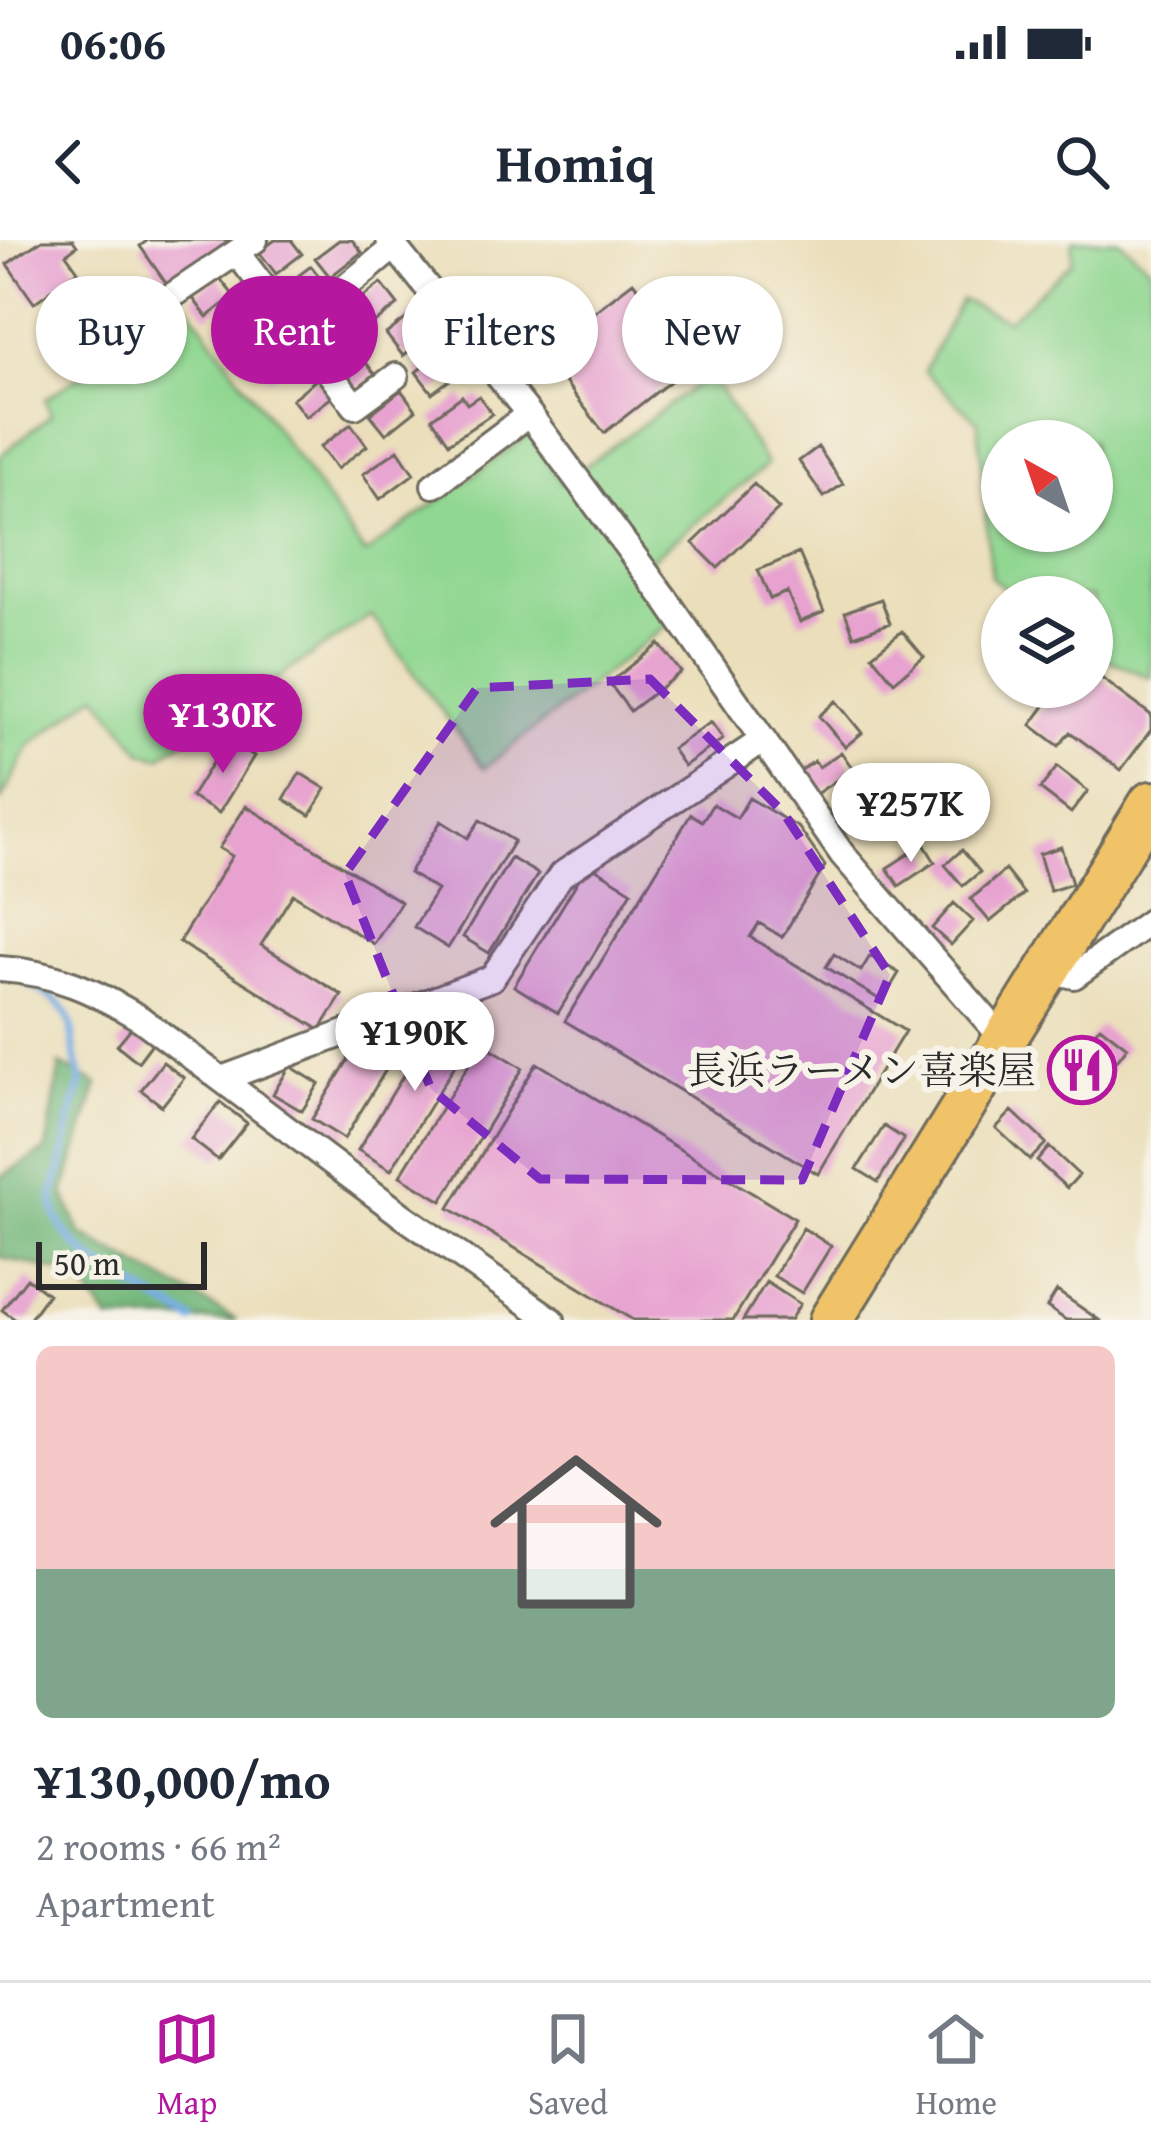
<!DOCTYPE html>
<html lang="en">
<head>
<meta charset="utf-8">
<style>
	body { margin:0; font-family:"Gentium Book Plus","Noto Serif JP",serif; background:#f6f6f7; color:#1f2937; height:100vh; display:flex; flex-direction:column; font-size:45px; white-space:nowrap }
	* { box-sizing:border-box; margin:0 }
	p { font-size:39px; color:#747a83 }
	.icon { flex:none; width:66px; height:66px; fill:none; stroke:currentColor; stroke-width:2; stroke-linecap:round; stroke-linejoin:round }
	.map { position:relative; height:1080px; overflow:hidden }
	.details { display:flex; flex-direction:column; background:#fff; flex:1 }
	.details>* { flex:none }
	.guide { position:absolute; left:36px; top:36px; width:1080px; height:108px; display:flex; gap:24px }
	.needle { width:78px; rotate:320deg }
	.fabs { position:absolute; left:981px; top:180px; display:grid; gap:24px }
	.fabs a { display:grid; place-items:center; width:132px; height:132px; border-radius:50%; background:#fff; box-shadow:0 3px 9px #0004; font-size:60px }
	.scale { position:absolute; left:36px; bottom:30px; width:171px; box-sizing:border-box; padding-left:12px; border:6px solid #2b2b2b; border-top:0; font-size:33px; line-height:42px; white-space:nowrap; color:#2b2b2b; -webkit-text-stroke:9px #f7f3e8; paint-order:stroke }
	.price { position:absolute; translate:-50% -102px; padding:0 27px; border-radius:42px; background:#fff; color:#222; font-size:39px; line-height:78px; filter:drop-shadow(0 3px 6px #0008) }
	.price::after { content:''; position:absolute; left:50%; top:72px; width:36px; height:27px; margin-left:-18px; background:inherit; clip-path:polygon(0 0,100% 0,50% 100%) }
	.price.selected { background:#b5179e; color:#fff }
	ul { padding:0; list-style:none }
	li { display:grid; align-content:center; gap:24px; height:636px; padding:0 36px }
	li+li { border-top:3px solid #e0e1e3 }
	li span { display:grid; place-items:center; height:372px; border-radius:18px; color:#555 }
	li>.icon { margin-inline-start:auto }
	span .icon { width:216px; height:216px; fill:#fffc; stroke-width:1 }
	li b { font-size:51px }
	.tag { padding:0 42px; border-radius:54px; background:#fff; box-shadow:0 3px 9px #0004; font-size:42px; line-height:108px }
	.tag.selected { background:#b5179e; color:#fff }
	.status { display:flex; justify-content:space-between; align-items:center; height:84px; padding:0 60px; background:#fff; direction:ltr }
	.status svg { height:33px; fill:currentColor }
	header { display:flex; justify-content:space-between; align-items:center; height:156px; padding:0 36px; background:#fff; font-size:54px; font-weight:700 }
	.tabs { display:flex; justify-content:space-around; align-items:center; height:168px; border-top:3px solid #e0e1e3; background:#fff; font-size:33px; color:#747a83 }
	.tabs a { display:grid; justify-items:center; gap:6px }
	.tabs .selected { color:#b5179e }
	.map>svg:first-child { display:block }
	.green { fill:#90d791; stroke:#5e815e; stroke-width:3; fill-rule:evenodd }
	.forest { fill:#74b87b; stroke:#507253; stroke-width:3 }
	.lines { fill:none; stroke-linecap:round; stroke-linejoin:round }
	.stream { stroke:#72aae1; stroke-width:8 }
	.building { fill:#e7a2d0 }
	.minor-casing { stroke:#6e6a5d; stroke-width:30 }
	.trunk-casing { stroke:#6e6a5d; stroke-width:48 }
	.minor { stroke:#fff; stroke-width:24 }
	.trunk { stroke:#f0c369; stroke-width:42 }
	.marked { fill:#7b2cbf; fill-opacity:0.2; stroke:#7b2cbf; stroke-width:9; stroke-dasharray:24 15; stroke-linejoin:round }
	.labels { text-anchor:middle; stroke-width:12; stroke-linejoin:round; paint-order:stroke }
	.poi-label { font-size:39px; fill:#2b2b2b; stroke:#f7f3e8; text-anchor:end }
</style>
</head>
<body>
<div class="status"><b>06:06</b><svg viewBox="0 0 49 12"><path d="M0 12V9h3v3zM5 12V6h3v6zM10 12V3h3v9zM15 12V0h3v12zM26 1h20v11H26zM47 4h2v5h-2z"/></svg></div>
<header><svg class="icon" aria-label="back" viewBox="0 0 24 24"><path d="M15 5l-7 7 7 7"/></svg>Homiq<svg class="icon" aria-label="search" viewBox="0 0 24 24"><circle cx="10" cy="10" r="6"/><path d="M15 15l6 6"/></svg></header>
<div class="map">
<svg width="1151" height="1080" viewBox="0 0 1151 1080">
	<rect width="100%" height="100%" fill="#f7f3e8"/>
	<filter id="ink" filterUnits="userSpaceOnUse"><feTurbulence type="fractalNoise" baseFrequency=".00833" numOctaves="2"/><feDisplacementMap in="SourceGraphic" scale="24" xChannelSelector="R" yChannelSelector="G"/><feConvolveMatrix kernelMatrix="1 2 1 2 8 2 1 2 1" color-interpolation-filters="sRGB"/></filter>
	<filter id="wash" filterUnits="userSpaceOnUse"><feTurbulence type="fractalNoise" baseFrequency=".004" numOctaves="4" result="noise"/><feDisplacementMap in="SourceGraphic" scale="48" xChannelSelector="R" yChannelSelector="G"/><feGaussianBlur stdDeviation="2.7" result="paint"/><feColorMatrix in="noise" values="0 0 0 0 0 0 0 0 0 0 0 0 0 0 0 0 0 1.4 0 .05"/><feComposite in="paint" operator="in"/></filter>
	<g filter="url(#wash)">
		<rect width="100%" height="100%" fill="#ebdfbb"/>
		<path class="green" d="M1073,0H1119L1151,28V438L1092,413V357H1016L991,337L978,182L924,131L961,60L1008,80L1072,22ZM1002,201H1092V291H1002Z
			M188,65L365,314L529,195L562,243L710,135L767,225L632,334L670,383L484,528L371,375L160,517L143,513L97,454L30,505L0,562V216L51,175L45,159Z"/>
		<path class="forest" d="M60,825L98,844L64,953L81,994L237,1080H109L77,1036L0,1017V937L46,910Z"/>
		<g class="lines">
			<path class="stream" d="M24,740C91,778 61,781 82,842C71,870 68,895 62,924C60,936 53,948 53,960C57,1017 151,1053 192,1080"/>
		</g>
		<g id="blocks">
			<path class="building" d="M42,0H73L77,6L66,14L78,31L34,63L7,24Z
				M148,0H241L170,49L140,6Z
				M275,0H291L302,14L276,34L259,12Z
				M339,0H352L362,12L330,37L315,18Z
				M311,26L329,49L300,71L282,48Z
				M218,36L234,56L207,77L192,57Z
				M633,42L695,122L604,193L542,112Z
				M381,43L398,65L369,87L352,66Z
				M252,61L269,83L243,103L226,81Z
				M344,69L361,91L336,111L319,89Z
				M412,74L429,96L403,116L386,94Z
				M283,93L300,115L270,138L253,117Z
				M441,112L458,134L432,153L416,132Z
				M359,114L375,134L355,150L339,130Z
				M318,138L332,157L306,177L292,159Z
				M401,150L416,170L386,194L370,174Z
				M462,156L467,164L479,156L492,174L449,203L432,178Z
				M351,184L367,206L337,229L320,207Z
				M818,207L843,244L824,257L799,221Z
				M398,210L414,234L380,259L363,234Z
				M754,244L779,269L718,328L693,303Z
				M799,313L824,372L800,382L787,352L770,359L758,330Z
				M881,359L890,383L854,396L845,372Z
				M902,391L924,417L894,442L872,415Z
				M659,404L681,432L630,471L609,443Z
				M1092,431L1151,475V490L1121,530L1070,492L1059,506L1031,485L1059,447H1092Z
				M836,461L862,493L845,507L819,476Z
				M253,465L276,480L259,507L235,493Z
				M711,482L723,499L684,526L672,509Z
				M227,499L254,516L219,573L191,557Z
				M841,512L853,529L816,554L800,531L814,521L819,527Z
				M1057,527L1088,551L1071,573L1040,549Z
				M300,533L326,549L310,575L284,559Z
				M897,545L916,567L888,591L869,568Z
				M749,558L799,588L825,626L782,697L759,683L750,697L905,791L818,934L565,781L691,574L702,581L713,564L737,578Z
				M246,566L401,662L374,704L293,654L261,705L342,755L320,790L179,702L232,616L219,608Z
				M480,580L514,601L448,708L414,687L437,650L409,633L441,581L468,598Z
				M924,604L935,622L899,646L887,628Z
				M1061,607L1072,644L1050,651L1039,614Z
				M962,610L980,632L963,646L945,625Z
				M511,618L538,634L489,713L463,697Z
				M588,624L632,651L558,773L514,746Z
				M1005,630L1024,654L990,682L971,659Z
				M954,663L973,681L951,705L932,688Z
				M834,714L861,731L870,716L899,733L882,761L826,727Z
				M439,777L472,797L391,930L358,910Z
				M1100,786L1127,807L1086,861L1058,839Z
				M132,787L153,802L138,822L117,805Z
				M361,799L393,818L344,899L312,879Z
				M482,803L523,828L442,961L400,936Z
				M163,822L184,838L162,866L141,850Z
				M537,823L795,979L733,1080H633L449,968Z
				M290,826L319,844L302,871L273,854Z
				M220,862L247,883L218,920L191,899Z
				M1012,871L1046,903L1030,920L996,888Z
				M884,886L904,899L878,942L857,929Z
				M1049,907L1079,935L1067,948L1037,921Z
				M803,988L831,1006L802,1053L774,1036Z
				M27,1038L48,1054L29,1080H16L2,1070Z
				M766,1042L800,1064L790,1080H743Z
				M1057,1051L1099,1080H1066L1047,1067Z"/>
		</g>
	</g>
	<g filter="url(#ink)">
		<use href="#blocks" fill-opacity="0" stroke="#6e6a5d" stroke-width="3"/>
		<g class="lines">
			<g class="minor-casing">
				<path id="minor" d="M389,0L529,174L667,361L842,614L1005,801
					M237,13L355,166L396,136
					M136,80L255,0
					M294,90L394,7
					M434,245L529,174
					M0,729C54,732 95,751 141,779L403,976L552,1080
					M1048,730L1074,736L1151,681
					M222,839L492,738L561,635L763,500"/>
			</g>
			<g class="trunk-casing">
				<path id="trunk" d="M831,1080L1151,563"/>
			</g>
			<use href="#minor" class="minor"/>
			<use href="#trunk" class="trunk"/>
		</g>
	</g>
	<path class="marked" d="M650,439L783,572L890,735L802,940L540,939L431,849L345,634L477,448Z"/>
	<defs>
		<g id="restaurant-ring" transform="scale(3.45)"><circle r="9.5" fill="#f7f3e8" stroke="#b5179e" stroke-width="1.5"/><path d="M-5-6h1v4h1v-4h1v4h1v-4h1v5L-1.5 .5V6h-2V.5L-5-1ZM5-6V6H3V1.5H1.5Q1.5-4 5-6Z" fill="#b5179e"/></g>
	</defs>
	<g fill-rule="evenodd">
		<use href="#restaurant-ring" x="1082" y="830"/>
	</g>
	<g class="labels">
		<g class="poi-label">
			<text x="1036" y="844">長浜ラーメン喜楽屋</text>
		</g>
	</g>
</svg>
<div class="fabs">
<a><svg class="needle" viewBox="-14 -14 28 28"><path d="M0-13l5 13h-10z" fill="#e53935"/><path d="M0 13l5-13h-10z" fill="#747a83"/></svg></a>
<a><svg class="icon" aria-label="layers" viewBox="0 0 24 24"><path d="M12 4l9 5-9 5-9-5zM3 14l9 5 9-5"/></svg></a>
</div>
<div class="scale">50 m</div>
<b class="price selected" style="left:223px;top:536px">¥130K</b>
<b class="price" style="left:911px;top:625px">¥257K</b>
<b class="price" style="left:415px;top:854px">¥190K</b>
<div class="guide">
<a class="tag">Buy</a>
<a class="tag selected">Rent</a>
<a class="tag">Filters</a>
<a class="tag">New</a>
</div>
</div>
<section class="details">
<ul>
<li><span style="background:linear-gradient(#f6c9c9 60%,#7fa58c 0)"><svg class="icon" aria-label="home" viewBox="0 0 24 24"><path d="M3 11l9-7 9 7M6 9v11h12V9"/></svg></span><div><b>¥130,000/mo</b><p>2 rooms · 66 m²</p><p>Apartment</p></div></li>
</ul>
</section>
<nav class="tabs">
<a class="selected"><svg class="icon" aria-label="map" viewBox="0 0 24 24"><path d="M3 6l6-2 6 2 6-2v14l-6 2-6-2-6 2zM9 4v14M15 6v14"/></svg>Map</a>
<a><svg class="icon" aria-label="saved" viewBox="0 0 24 24"><path d="M7 4h10v16l-5-4-5 4z"/></svg>Saved</a>
<a><svg class="icon" aria-label="home" viewBox="0 0 24 24"><path d="M3 11l9-7 9 7M6 9v11h12V9"/></svg>Home</a>
</nav>
</body>
</html>
